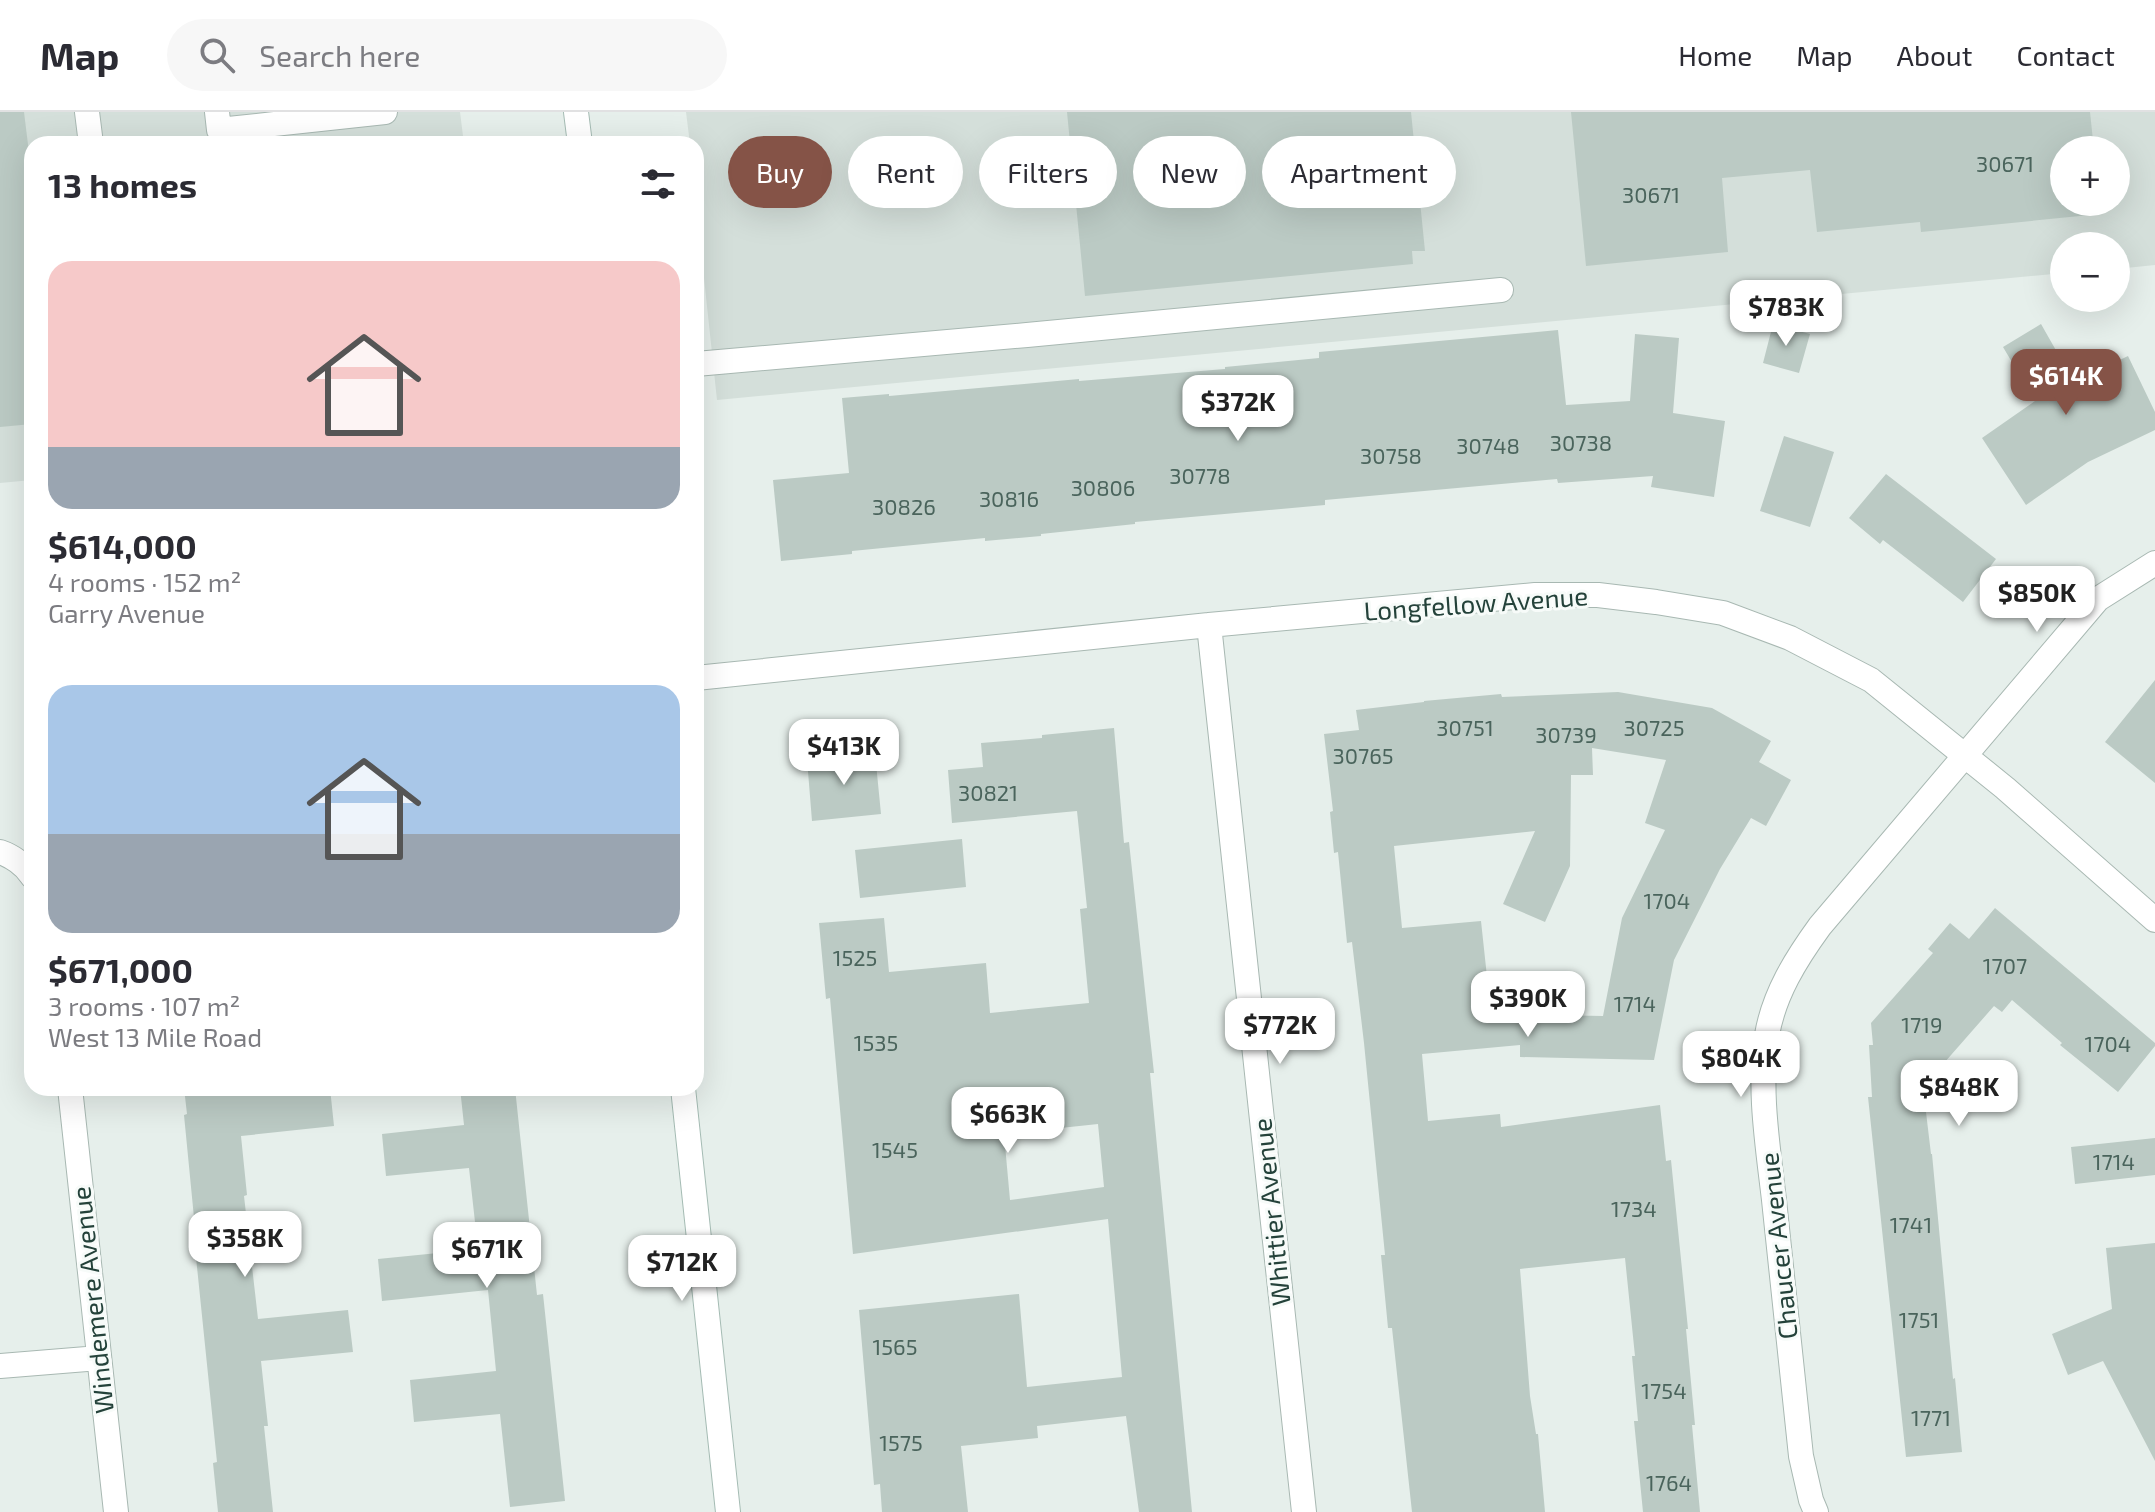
<!DOCTYPE html>
<html lang="en">
<head>
<meta charset="utf-8">
<style>
	body { margin:0; font-family:"Exo 2",sans-serif; background:#f7f7f7; color:#2b2b33; height:100vh; display:flex; flex-direction:column; font-size:30px; white-space:nowrap }
	* { box-sizing:border-box; margin:0 }
	p { font-size:26px; color:#7c7c81 }
	.icon { flex:none; width:44px; height:44px; fill:none; stroke:currentColor; stroke-width:2; stroke-linecap:round; stroke-linejoin:round }
	.map { position:relative; flex:1; overflow:hidden }
	.details { position:absolute; left:24px; top:24px; width:680px; height:960px; display:flex; flex-direction:column; background:#fff; border-radius:24px; box-shadow:0 8px 32px #0002 }
	.details>* { flex:none }
	.top-card { position:absolute; left:728px; top:24px; width:760px; height:72px; display:flex; gap:16px }
	.tools { position:absolute; left:2050px; top:24px; display:grid; gap:16px }
	.tools a { display:grid; place-items:center; width:80px; height:80px; border-radius:50%; background:#fff; box-shadow:0 8px 32px #0002; font-size:40px }
	.price { position:absolute; translate:-50% -68px; padding:0 18px; border-radius:16px; background:#fff; color:#222; font-size:26px; line-height:52px; filter:drop-shadow(0 2px 4px #0008) }
	.price::after { content:''; position:absolute; left:50%; top:48px; width:24px; height:18px; margin-left:-12px; background:inherit; clip-path:polygon(0 0,100% 0,50% 100%) }
	.price.selected { background:#855347; color:#fff }
	ul { padding:0; list-style:none }
	li { display:grid; align-content:center; gap:16px; height:424px; padding:0 24px }
	li span { display:grid; place-items:center; height:248px; border-radius:24px; color:#555 }
	li>.icon { margin-inline-start:auto }
	span .icon { width:144px; height:144px; fill:#fffc; stroke-width:1 }
	li b { font-size:34px }
	h2 { display:flex; justify-content:space-between; align-items:center; height:96px; padding:0 24px; font-size:34px }
	.chip { padding:0 28px; border-radius:36px; background:#fff; box-shadow:0 8px 32px #0002; font-size:28px; line-height:72px }
	.chip.selected { background:#855347; color:#fff }
	header { display:flex; align-items:center; gap:48px; box-sizing:border-box; height:112px; padding:0 40px; background:#fff; border-bottom:2px solid #e1e1e2 }
	header strong { font-size:38px }
	nav { display:flex; gap:44px; margin-inline-start:auto; font-size:28px }
	.search { width:560px; height:72px; background:#f7f7f7; display:flex; align-items:center; gap:20px; box-sizing:border-box; padding:0 28px; border-radius:44px; color:#7c7c81; font-size:30px }
	.map>svg:first-child { display:block }
	.built { fill:#d4dfda; fill-rule:evenodd }
	.building { fill:#bbcac4; fill-rule:evenodd }
	.lines { fill:none; stroke-linecap:round; stroke-linejoin:round }
	.lane-casing { stroke:#a8b8b2; stroke-width:26 }
	.street-casing { stroke:#a8b8b2; stroke-width:26 }
	.secondary-casing { stroke:#a4bbb3; stroke-width:26 }
	.lane { stroke:#fff; stroke-width:24 }
	.street { stroke:#fff; stroke-width:24 }
	.secondary { stroke:#fff; stroke-width:24 }
	.labels { text-anchor:middle; stroke-width:6; stroke-linejoin:round; paint-order:stroke }
	.number-label { font-size:22px; fill:#4a645c }
	.street-label { font-size:26px; fill:#24423a; stroke:#f7fbf9 }
</style>
</head>
<body>
<header>
<strong>Map</strong>
<div class="search"><svg class="icon" aria-label="search" viewBox="0 0 24 24"><circle cx="10" cy="10" r="6"/><path d="M15 15l6 6"/></svg>Search here</div>
<nav><a>Home</a><a>Map</a><a>About</a><a>Contact</a></nav>
</header>
<div class="map">
<svg width="2155" height="1400" viewBox="0 0 2155 1400">
	<rect width="100%" height="100%" fill="#e6efeb"/>
	<path class="built" d="M0,0H460L464,32H32V368L0,371Z
		M686,0H2155V153L2116,157V134H2064V161L717,288L696,91V32H690ZM2064,38H2116V90H2064Z"/>
	<path class="building" d="M0,0H24L32,65V312L0,315Z
		M1067,0H1411L1425,139H1412L1413,152L1085,184Z
		M1571,0H2090L2094,38H2064V90H2099L2100,102L1921,120L1920,110L1817,120L1810,58L1722,66L1728,140L1586,154Z
		M1773,212L1810,222L1799,261L1763,251Z
		M2041,212L2074,270L2128,244L2155,300V318L2088,350L2026,393L1982,326L2035,289L2003,235Z
		M1558,218L1566,293L1630,289L1635,222L1679,226L1673,301L1725,309L1714,385L1651,375L1653,364L1558,371L1557,367L1325,388V393L1135,410V412L1041,422V424L985,429V426L852,439V442L781,449L773,368L849,361L842,286L889,282V284L1079,267V269L1225,257V255L1319,246V240Z
		M1784,324L1834,340L1810,415L1760,399Z
		M1886,362L1996,447L1963,490L1883,428L1880,432L1849,406Z
		M2155,568V671L2105,630Z
		M1618,580L1712,596L1771,629L1759,650L1791,668L1766,714L1751,706L1720,757L1674,848L1654,948L1520,945V933L1422,942L1428,1009L1500,1002L1501,1015L1660,993L1666,1049L1671,1048L1688,1217H1686L1695,1313H1692L1700,1400H1643L1634,1309H1638L1632,1244H1635L1625,1146L1520,1157L1530,1284L1536,1322H1538L1545,1400H1412L1392,1216H1388L1381,1143H1385L1364,931L1352,830L1347,831L1338,740L1334,741L1330,700L1333,699L1324,622L1359,618L1356,598L1424,590V589L1501,582L1502,585ZM1592,636L1666,648L1645,711L1665,718L1622,806L1603,904L1491,902L1481,809L1402,816L1394,734L1535,719L1503,792L1545,810L1570,754L1571,663H1593Z
		M1114,616L1124,731L1129,730L1146,888L1154,961H1150L1192,1400H1139L1126,1304L1037,1314L1038,1326L961,1334L968,1400H882L880,1372L874,1373L859,1198L1019,1182L1027,1275L1122,1265L1108,1107L853,1142L830,886L826,887L819,811L884,806L889,860L986,851L990,901L1089,891L1080,797L1087,796L1077,699L952,711L948,658L983,655L981,631L1042,626V623ZM1098,1012L1104,1075L1010,1088L1004,1022Z
		M875,641L881,702L812,709L807,647Z
		M962,727L966,775L860,786L855,738Z
		M1995,796L2155,931V934L2118,980L2060,933L2062,931L2012,888L2002,900L1994,894L1923,975L1931,1042H1932L1953,1267L1955,1266L1962,1340L1906,1345L1868,985H1872L1869,933H1873L1871,911L1933,841L1928,837L1950,811L1969,827Z
		M184,976H330L334,1014L241,1024L247,1083L244,1084L258,1207L348,1198L353,1240L261,1249L268,1314H264L273,1400H218L213,1351L217,1350L193,1116H195L184,1003L187,1002Z
		M460,976H515L537,1183L543,1182L565,1389L510,1395L500,1302L414,1310L410,1268L496,1259L488,1178L382,1189L378,1147L478,1137L469,1056L386,1064L382,1022L464,1013Z
		M2155,1026V1063L2075,1072L2071,1035Z
		M2155,1131V1349L2103,1249L2068,1263L2052,1222L2112,1197L2106,1136Z"/>
	<g class="lines">
		<g class="lane-casing">
			<path id="lane" d="M87,0L91,32
				M217,0L219,18L385,0
				M696,252L1027,223L1501,178"/>
		</g>
		<g class="street-casing">
			<path id="street" d="M1209,513L1304,1400
				M696,566L1209,513L1535,483H1598L1656,490L1723,501L1790,526L1871,568L2005,676L2155,808
				M0,740C12,744 25,753 32,764
				M70,976L116,1400
				M0,1254L99,1246
				M1816,1400L1811,1388L1801,1344C1792,1258 1783,1173 1774,1088C1768,1035 1758,976 1767,923C1774,882 1796,847 1820,814L2098,487L2155,451"/>
		</g>
		<g class="secondary-casing">
			<path id="secondary" d="M576,0L580,32
				M683,976L728,1400"/>
		</g>
		<use href="#lane" class="lane"/>
		<use href="#street" class="street"/>
		<use href="#secondary" class="secondary"/>
	</g>
	<g class="labels">
		<g class="number-label">
			<text x="2005" y="60">30671</text>
			<text x="1651" y="91">30671</text>
			<text x="1581" y="339">30738</text>
			<text x="1488" y="342">30748</text>
			<text x="1391" y="352">30758</text>
			<text x="1200" y="372">30778</text>
			<text x="1103" y="384">30806</text>
			<text x="1009" y="395">30816</text>
			<text x="904" y="403">30826</text>
			<text x="1465" y="624">30751</text>
			<text x="1654" y="624">30725</text>
			<text x="1566" y="631">30739</text>
			<text x="1363" y="652">30765</text>
			<text x="988" y="689">30821</text>
			<text x="1667" y="797">1704</text>
			<text x="855" y="854">1525</text>
			<text x="2005" y="862">1707</text>
			<text x="1635" y="900">1714</text>
			<text x="1922" y="921">1719</text>
			<text x="876" y="939">1535</text>
			<text x="2108" y="940">1704</text>
			<text x="895" y="1046">1545</text>
			<text x="2114" y="1058">1714</text>
			<text x="1634" y="1105">1734</text>
			<text x="1911" y="1121">1741</text>
			<text x="1919" y="1216">1751</text>
			<text x="895" y="1243">1565</text>
			<text x="1664" y="1287">1754</text>
			<text x="1931" y="1314">1771</text>
			<text x="901" y="1339">1575</text>
			<text x="1669" y="1379">1764</text>
		</g>
		<g class="street-label">
			<text transform="translate(1476 492) rotate(-4)" y="9">Longfellow Avenue</text>
			<text transform="translate(1272 1100) rotate(-96)" y="9">Whittier Avenue</text>
			<text transform="translate(1779 1134) rotate(-96)" y="9">Chaucer Avenue</text>
			<text transform="translate(93 1188) rotate(-96)" y="9">Windemere Avenue</text>
		</g>
	</g>
</svg>
<div class="tools">
<a>+</a>
<a>−</a>
</div>
<b class="price" style="left:1786px;top:236px">$783K</b>
<b class="price selected" style="left:2066px;top:305px">$614K</b>
<b class="price" style="left:1238px;top:331px">$372K</b>
<b class="price" style="left:2037px;top:522px">$850K</b>
<b class="price" style="left:844px;top:675px">$413K</b>
<b class="price" style="left:1528px;top:927px">$390K</b>
<b class="price" style="left:1280px;top:954px">$772K</b>
<b class="price" style="left:1741px;top:987px">$804K</b>
<b class="price" style="left:1959px;top:1016px">$848K</b>
<b class="price" style="left:1008px;top:1043px">$663K</b>
<b class="price" style="left:245px;top:1167px">$358K</b>
<b class="price" style="left:487px;top:1178px">$671K</b>
<b class="price" style="left:682px;top:1191px">$712K</b>
<div class="top-card">
<a class="chip selected">Buy</a>
<a class="chip">Rent</a>
<a class="chip">Filters</a>
<a class="chip">New</a>
<a class="chip">Apartment</a>
</div>
<section class="details">
<h2>13 homes<svg class="icon" aria-label="filters" viewBox="0 0 24 24"><path d="M4 7h16M4 17h16"/><circle cx="9" cy="7" r="2"/><circle cx="15" cy="17" r="2"/></svg></h2>
<ul>
<li><span style="background:linear-gradient(#f6c9c9 75%,#9aa5b1 0)"><svg class="icon" aria-label="home" viewBox="0 0 24 24"><path d="M3 11l9-7 9 7M6 9v11h12V9"/></svg></span><div><b>$614,000</b><p>4 rooms · 152 m²</p><p>Garry Avenue</p></div></li>
<li><span style="background:linear-gradient(#a9c7e8 60%,#9aa5b1 0)"><svg class="icon" aria-label="home" viewBox="0 0 24 24"><path d="M3 11l9-7 9 7M6 9v11h12V9"/></svg></span><div><b>$671,000</b><p>3 rooms · 107 m²</p><p>West 13 Mile Road</p></div></li>
</ul>
</section>
</div>
</body>
</html>
